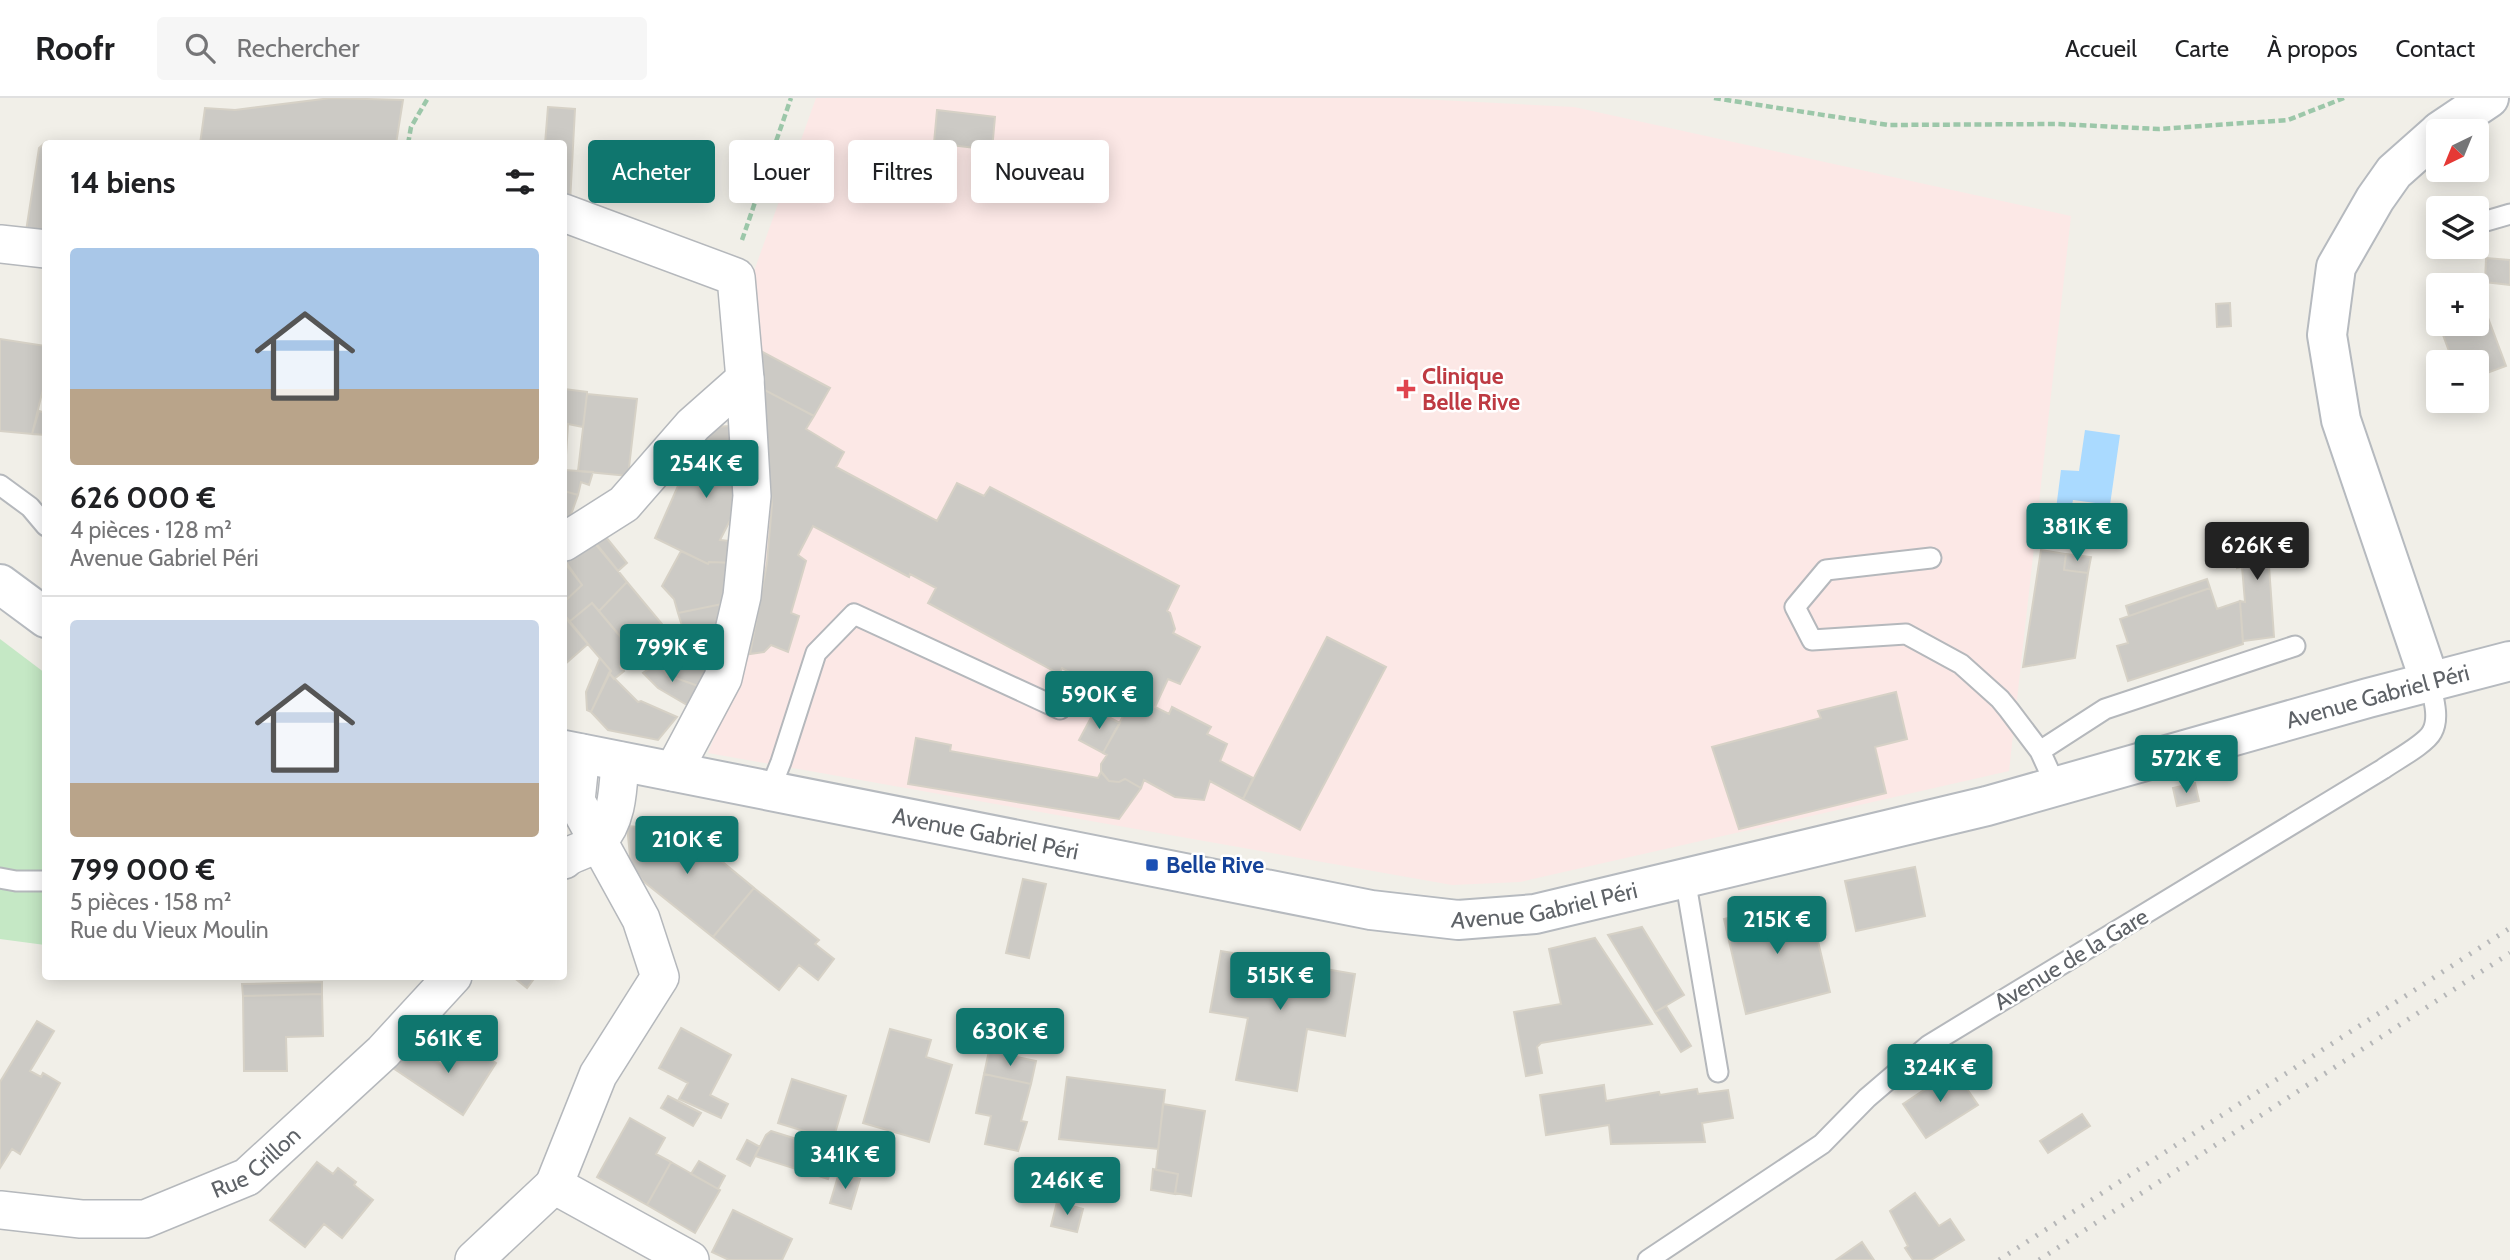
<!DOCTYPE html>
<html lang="fr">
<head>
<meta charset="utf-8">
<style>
	body { margin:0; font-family:Cabin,sans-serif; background:#f6f6f6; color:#202124; height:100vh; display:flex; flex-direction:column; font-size:26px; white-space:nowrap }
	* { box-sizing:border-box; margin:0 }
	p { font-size:23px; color:#757577 }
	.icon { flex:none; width:38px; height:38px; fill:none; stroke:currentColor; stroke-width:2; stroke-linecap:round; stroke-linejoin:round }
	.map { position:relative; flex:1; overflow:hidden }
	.sheet { position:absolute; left:42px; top:42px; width:525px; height:840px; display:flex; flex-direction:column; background:#fff; border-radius:7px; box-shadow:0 4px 18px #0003 }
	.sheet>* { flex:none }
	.top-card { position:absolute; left:588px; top:42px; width:665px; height:63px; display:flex; gap:14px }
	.needle { width:46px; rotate:223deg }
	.fabs { position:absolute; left:2426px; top:21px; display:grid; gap:14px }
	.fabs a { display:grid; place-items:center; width:63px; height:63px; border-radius:7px; background:#fff; box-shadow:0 4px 18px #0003; font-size:35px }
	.price { position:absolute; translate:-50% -60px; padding:0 16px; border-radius:7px; background:#0f766e; color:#fff; font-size:23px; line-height:46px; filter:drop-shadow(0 2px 4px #0008) }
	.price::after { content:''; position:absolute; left:50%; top:42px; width:21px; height:16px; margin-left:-10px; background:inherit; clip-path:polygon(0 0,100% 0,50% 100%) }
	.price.current { background:#222; color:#fff }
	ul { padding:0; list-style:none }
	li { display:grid; align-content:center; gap:14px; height:371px; padding:0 28px }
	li+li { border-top:2px solid #e0e0e0 }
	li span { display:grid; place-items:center; height:217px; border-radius:7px; color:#555 }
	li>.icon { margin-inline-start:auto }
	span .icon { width:126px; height:126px; fill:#fffc; stroke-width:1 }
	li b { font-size:30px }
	h2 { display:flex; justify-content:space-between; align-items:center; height:84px; padding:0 28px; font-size:30px }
	.chip { padding:0 24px; border-radius:7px; background:#fff; box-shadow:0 4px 18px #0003; font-size:24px; line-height:63px }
	.chip.current { background:#0f766e; color:#fff }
	header { display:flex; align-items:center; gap:42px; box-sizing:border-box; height:98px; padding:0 35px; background:#fff; border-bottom:2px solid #e0e0e0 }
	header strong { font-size:33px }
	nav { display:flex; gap:38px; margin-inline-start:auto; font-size:24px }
	.search { width:490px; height:63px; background:#f6f6f6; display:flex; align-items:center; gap:18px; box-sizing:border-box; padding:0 24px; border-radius:7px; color:#757577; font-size:26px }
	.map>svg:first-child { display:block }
	.medical { fill:#fce8e6 }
	.green { fill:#c5e8c5 }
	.water { fill:#aadaff }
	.building { fill:#cccac5; stroke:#d6d1c6; stroke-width:2 }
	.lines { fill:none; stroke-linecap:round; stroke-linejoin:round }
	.lane-casing { stroke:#b5b8bc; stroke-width:23 }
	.street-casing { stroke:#b5b8bc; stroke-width:40 }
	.secondary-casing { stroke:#b6babf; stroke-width:42 }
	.path { stroke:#9cc7a9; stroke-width:4.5; stroke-dasharray:7 3.5; stroke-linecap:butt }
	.lane { stroke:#fff; stroke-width:19 }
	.street { stroke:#fff; stroke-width:37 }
	.secondary { stroke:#fff; stroke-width:38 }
	.rail { stroke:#b6b7b8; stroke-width:5; stroke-dasharray:2 9; stroke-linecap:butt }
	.health-dot { fill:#e0444e; stroke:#fff; stroke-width:2.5 }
	.transit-dot { fill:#1a4fb4; stroke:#fff; stroke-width:2.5 }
	.labels { text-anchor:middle; stroke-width:5; stroke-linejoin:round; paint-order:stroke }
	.health-label { font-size:23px; font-weight:bold; fill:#be3a42; stroke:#fff; text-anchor:start }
	.street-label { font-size:23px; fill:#5f6368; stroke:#fff }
	.transit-label { font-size:23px; font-weight:bold; fill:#164399; stroke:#fff; text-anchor:start }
</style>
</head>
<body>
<header>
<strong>Roofr</strong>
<div class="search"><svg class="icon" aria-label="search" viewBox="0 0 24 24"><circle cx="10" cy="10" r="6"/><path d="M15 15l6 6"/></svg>Rechercher</div>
<nav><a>Accueil</a><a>Carte</a><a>À propos</a><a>Contact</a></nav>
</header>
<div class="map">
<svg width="2510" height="1162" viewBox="0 0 2510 1162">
	<rect width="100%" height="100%" fill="#f1efe8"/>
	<path class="medical" d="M816,0H1400L1574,9L2071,118L2009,673L1520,784L1452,787L708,655L747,556L753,176Z"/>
	<path class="green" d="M0,541L45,575V847L0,841Z"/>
	<path class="water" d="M2085,332L2120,337L2110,407L2073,402L2071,413L2056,411L2061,372L2079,373Z"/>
	<path class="building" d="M331,0L403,2L396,46H200L205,10L235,12Z
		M548,9L575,11L570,105L564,103V46H545Z
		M937,12L995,19L992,52L934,45Z
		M47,43L53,46H46V135L26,133L39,50Z
		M2486,160L2510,162V187L2485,184Z
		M2481,201L2506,268L2476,279V264H2453L2439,226H2476V203Z
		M2230,205L2231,228L2217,229L2216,206Z
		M0,241L46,248V279L32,336L0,333Z
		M757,251L830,290L814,318L761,290Z
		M761,290L814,318L806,331L844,354L836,369L937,423L957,385L984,398L990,389L1179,488L1167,513L1170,515L1175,531L1173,535L1200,549L1180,586L1168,581L1155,609L1169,616L1172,609L1211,629L1207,636L1227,646L1220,663L1253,680L1243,701L1210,683L1204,702L1175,699L1144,682L1141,690L1125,681L1119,684L1109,683L1101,673V666L1107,657L1103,655L1134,598L1115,588L1111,596L1062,570L1059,576L928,505L936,490L910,476L909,479L813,428L798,457L806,463L791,515L799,518L788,554L771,547L764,554L750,556L767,465L772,406Z
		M564,291L587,294V296L583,329L568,326L566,357H564Z
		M587,296L637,301L628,378L578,373Z
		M39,313L46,315V337L32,336Z
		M734,328L742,399L720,442L738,444L737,465L709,464L708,466L655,440L704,329Z
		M564,372L593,374L589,387L581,384L578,397L564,393Z
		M564,393L578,397L568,425L564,430Z
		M601,433L627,465L618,473L591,441Z
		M2278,434L2280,467L2269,468L2274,539L2243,543L2240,503L2245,504L2242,469L2237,470L2235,437Z
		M590,438L627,484L599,513L592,505L569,524L564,516V504L582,487L564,461Z
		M2041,452L2066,456L2064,472L2088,475L2075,560L2023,569Z
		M681,453L708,466L709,464L737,465L732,504L678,515L674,501L662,488Z
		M2066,456L2091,459L2088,475L2064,472Z
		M564,464L582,487L564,504Z
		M2207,481L2210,490L2129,518L2126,508Z
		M627,484L667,532L635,556L599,513Z
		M2210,490L2217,511L2240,503L2243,546L2128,583L2117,548L2128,545L2120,521Z
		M732,504L701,589L667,577L683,531L678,515Z
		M592,505L635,556L620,568L624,573L614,581L609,575L611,573L569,524Z
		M564,516L588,546L564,567Z
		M1327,539L1386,569L1300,732L1243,701Z
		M600,560L611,573L591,614L587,612L586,594Z
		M659,564L667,577L701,589L687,607L658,590L643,575Z
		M609,575L638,604L641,603L677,619L658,642L608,632L591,614Z
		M1896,594L1907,641L1875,649L1886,695L1739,731L1712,649L1821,620L1818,613Z
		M1095,612L1120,625L1103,655L1079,642Z
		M916,640L951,647L950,653L1098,680L1101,674L1109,683L1119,684L1125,681L1141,690L1119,721L908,686Z
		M2195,685L2199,703L2177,708L2173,690Z
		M627,728L685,733L754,790L713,839L643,783L631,767Z
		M1915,769L1925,818L1856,833L1845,783Z
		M1023,781L1046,786L1029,860L1006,855Z
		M754,790L819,842L815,846L834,861L818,882L799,867L779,892L713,839Z
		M1808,801L1830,894L1746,916L1724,821Z
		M1642,829L1684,897L1655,914L1608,837Z
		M1595,840L1652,926L1541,945L1537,949L1542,975L1526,978L1514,914L1561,906L1549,851Z
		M1221,853L1355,876L1345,938L1307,931L1297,993L1236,982L1248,920L1210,914Z
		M512,878H536L527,890Z
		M322,884V896L243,898L242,886Z
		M322,896L323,938L286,939L287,973H244L243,898Z
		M1666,908L1691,948L1681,954L1655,914Z
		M37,923L54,933L30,973L41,979L43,975L60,985L20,1056L12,1051L0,1070V984Z
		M681,930L731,957L710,997L728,1006L721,1020L679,1001L688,985L659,970Z
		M890,931L931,942L926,959L952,967L929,1044L863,1025Z
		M465,945L496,965L463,1017L393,970L411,947L448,970Z
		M989,953L1036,963L1031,986L984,976Z
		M1954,972L1978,1007L1926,1040L1903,1006Z
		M984,976L1031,986L1021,1023L1027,1024L1018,1053L985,1046L991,1018L976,1015Z
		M1067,979L1165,992L1158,1051L1059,1041Z
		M792,981L846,998L833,1042L778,1025Z
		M1604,987L1606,1003L1659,994L1660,997L1697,991L1698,996L1728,992L1733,1020L1702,1025L1705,1044L1611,1046L1609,1027L1546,1037L1540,997Z
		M668,998L701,1015L693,1028L661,1010Z
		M1163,1006L1205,1013L1191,1098L1175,1095L1178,1076L1156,1072Z
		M2082,1016L2090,1028L2048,1055L2040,1043Z
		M630,1020L665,1040L656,1056L671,1064L647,1107L597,1079Z
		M771,1033L838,1054L828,1081L755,1058L766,1037Z
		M747,1042L760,1049L750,1068L737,1061Z
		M699,1063L725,1078L718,1091L691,1076Z
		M317,1064L333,1076L338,1070L356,1084L354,1087L373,1102L342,1140L324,1126L305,1149L270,1122Z
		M671,1064L720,1092L695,1135L647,1107Z
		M1153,1071L1178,1076L1175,1096L1151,1092Z
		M839,1075L860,1081L851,1111L830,1105Z
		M1915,1095L1939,1128L1950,1121L1964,1142L1931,1162H1913L1905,1150L1908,1148L1890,1113Z
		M1057,1104L1083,1111L1077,1134L1051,1128Z
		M733,1112L792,1141L782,1162H729L712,1154Z
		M1862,1144L1874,1162H1836Z"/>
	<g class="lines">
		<g class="lane-casing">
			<path id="lane" d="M2476,126L2510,116
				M0,387L30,409L46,428
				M1931,460L1826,472L1795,509L1812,542L1906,536L1961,566L2000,601L2009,612L2040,653L2056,688
				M2040,653L2105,611L2295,548
				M769,694L781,664L816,555L854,516L1060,611
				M0,780L16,783H46
				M1685,780L1718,974
				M1648,1162L1822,1046L1867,1000L1929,947L2383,671C2394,663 2426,646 2432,634C2440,620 2433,599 2430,584"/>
		</g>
		<g class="street-casing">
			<g id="street">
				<path d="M564,115L736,179L745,281L752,398L742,498L723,580L673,674"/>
				<path d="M0,146L46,151"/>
				<path d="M564,444L624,406L693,327L745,281"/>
				<path d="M581,655L576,703L641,821L660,879L598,977L554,1087L690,1162"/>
				<path d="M564,762C573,753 589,753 598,743C618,722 618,690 620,663"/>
				<path id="s1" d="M0,1112L81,1121H145L247,1079L383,954L453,878"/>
				<path d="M474,1162L554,1087"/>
			</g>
		</g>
		<g class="secondary-casing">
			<g id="secondary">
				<path d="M2440,33L2489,0"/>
				<path d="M0,486L46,520"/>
				<path d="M2430,584L2341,322L2327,237L2336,169L2375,101L2394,74L2438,35"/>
				<path id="s2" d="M564,652L1371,812L1458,822L1535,816L1987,708L2368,600L2510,563"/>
			</g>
		</g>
		<path class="path" d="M1714,0L1888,27L2057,26L2159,31L2288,22L2344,0
			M408,46L411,29L428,0
			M742,142L791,0"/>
		<use href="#lane" class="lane"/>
		<use href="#street" class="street"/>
		<use href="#secondary" class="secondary"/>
		<path class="rail" d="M1999,1162L2510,830
			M2039,1162L2510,855"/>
	</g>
	<path class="health-dot" d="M1402.5 280.5h7v7h7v7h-7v7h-7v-7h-7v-7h7z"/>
	<rect class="transit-dot" x="1145" y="760" width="14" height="14" rx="3.5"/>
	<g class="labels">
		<g class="health-label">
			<text x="1422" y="286">Clinique<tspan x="1422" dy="26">Belle Rive</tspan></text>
		</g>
		<g class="street-label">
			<text dy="8" stroke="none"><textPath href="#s2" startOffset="1858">Avenue Gabriel Péri</textPath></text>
			<text dy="8" stroke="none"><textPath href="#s2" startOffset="430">Avenue Gabriel Péri</textPath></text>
			<text dy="8" stroke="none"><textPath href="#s2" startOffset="998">Avenue Gabriel Péri</textPath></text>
			<text transform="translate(2071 861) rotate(-31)" y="8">Avenue de la Gare</text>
			<text dy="8" stroke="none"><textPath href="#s1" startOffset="271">Rue Crillon</textPath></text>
		</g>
		<g class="transit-label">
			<text x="1166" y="775">Belle Rive</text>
		</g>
	</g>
</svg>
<div class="fabs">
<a><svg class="needle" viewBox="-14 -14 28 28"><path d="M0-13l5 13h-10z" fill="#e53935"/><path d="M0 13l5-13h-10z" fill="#757577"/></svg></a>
<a><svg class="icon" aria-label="layers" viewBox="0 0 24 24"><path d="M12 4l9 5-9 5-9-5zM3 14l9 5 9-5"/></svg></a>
<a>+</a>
<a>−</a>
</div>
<b class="price" style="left:706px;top:402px">254K €</b>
<b class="price" style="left:2077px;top:465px">381K €</b>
<b class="price current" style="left:2257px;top:484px">626K €</b>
<b class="price" style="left:672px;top:586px">799K €</b>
<b class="price" style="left:1099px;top:633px">590K €</b>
<b class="price" style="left:2186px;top:697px">572K €</b>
<b class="price" style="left:687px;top:778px">210K €</b>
<b class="price" style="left:1777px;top:858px">215K €</b>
<b class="price" style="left:1280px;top:914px">515K €</b>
<b class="price" style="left:1010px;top:970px">630K €</b>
<b class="price" style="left:448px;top:977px">561K €</b>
<b class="price" style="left:1940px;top:1006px">324K €</b>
<b class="price" style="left:845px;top:1093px">341K €</b>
<b class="price" style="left:1067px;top:1119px">246K €</b>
<div class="top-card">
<a class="chip current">Acheter</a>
<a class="chip">Louer</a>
<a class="chip">Filtres</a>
<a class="chip">Nouveau</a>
</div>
<section class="sheet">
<h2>14 biens<svg class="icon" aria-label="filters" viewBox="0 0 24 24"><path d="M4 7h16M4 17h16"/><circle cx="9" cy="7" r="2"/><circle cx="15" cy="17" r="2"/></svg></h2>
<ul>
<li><span style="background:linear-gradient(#a9c7e8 65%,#b9a48a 0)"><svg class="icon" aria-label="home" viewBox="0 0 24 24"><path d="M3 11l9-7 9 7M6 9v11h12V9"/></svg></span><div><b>626 000 €</b><p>4 pièces · 128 m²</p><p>Avenue Gabriel Péri</p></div></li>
<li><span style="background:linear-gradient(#c9d6e8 75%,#b9a48a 0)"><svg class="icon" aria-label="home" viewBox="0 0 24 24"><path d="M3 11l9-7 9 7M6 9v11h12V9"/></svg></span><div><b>799 000 €</b><p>5 pièces · 158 m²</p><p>Rue du Vieux Moulin</p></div></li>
</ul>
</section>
</div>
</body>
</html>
